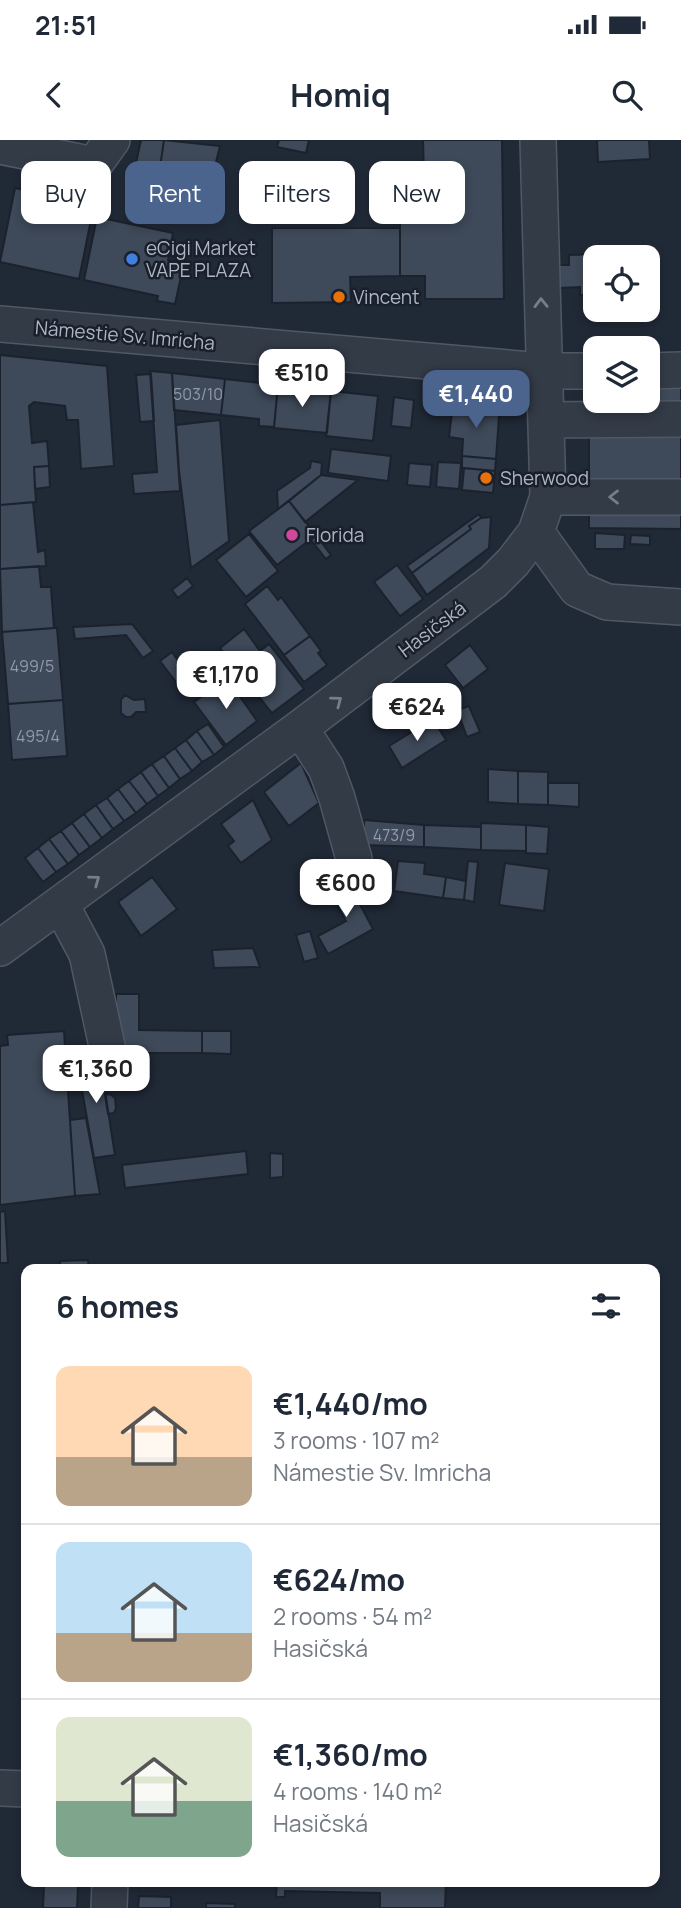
<!DOCTYPE html>
<html lang="en">
<head>
<meta charset="utf-8">
<style>
	body { margin:0; font-family:Manrope,sans-serif; background:#f2f2f3; color:#1f2937; height:100vh; display:flex; flex-direction:column; font-size:26px; white-space:nowrap }
	* { box-sizing:border-box; margin:0 }
	p { font-size:23px; color:#747a83 }
	.icon { flex:none; width:38px; height:38px; fill:none; stroke:currentColor; stroke-width:2; stroke-linecap:round; stroke-linejoin:round }
	.map { position:relative; flex:1; overflow:hidden }
	.details { position:absolute; left:21px; top:1124px; width:639px; height:623px; display:flex; flex-direction:column; background:#fff; border-radius:14px; box-shadow:0 4px 10px #0003 }
	.details>* { flex:none }
	.top-card { position:absolute; left:21px; top:21px; width:640px; height:63px; display:flex; gap:14px }
	.controls { position:absolute; left:583px; top:105px; display:grid; gap:14px }
	.controls a { display:grid; place-items:center; width:77px; height:77px; border-radius:14px; background:#fff; box-shadow:0 4px 10px #0003; font-size:35px }
	.price { position:absolute; translate:-50% -60px; padding:0 16px; border-radius:14px; background:#fff; color:#222; font-size:23px; line-height:46px; filter:drop-shadow(0 2px 4px #0008) }
	.price::after { content:''; position:absolute; left:50%; top:42px; width:21px; height:16px; margin-left:-10px; background:inherit; clip-path:polygon(0 0,100% 0,50% 100%) }
	.price.selected { background:#4b648d; color:#fff }
	ul { padding:0; list-style:none }
	li { display:flex; align-items:center; gap:21px; height:175px; padding:0 35px }
	li+li { border-top:2px solid #e0e1e3 }
	li span { display:grid; place-items:center; flex:none; width:196px; height:140px; border-radius:14px; color:#555 }
	li>.icon { margin-inline-start:auto }
	span .icon { width:84px; height:84px; fill:#fffc; stroke-width:1 }
	li b { font-size:30px }
	h2 { display:flex; justify-content:space-between; align-items:center; height:84px; padding:0 35px; font-size:30px }
	.tag { padding:0 24px; border-radius:14px; background:#fff; box-shadow:0 4px 10px #0003; font-size:24px; line-height:63px }
	.tag.selected { background:#4b648d; color:#fff }
	.status { display:flex; justify-content:space-between; align-items:center; height:49px; padding:0 35px; background:#fff; direction:ltr }
	.status svg { height:19px; fill:currentColor }
	header { display:flex; justify-content:space-between; align-items:center; height:91px; padding:0 35px; background:#fff; font-size:32px; font-weight:700 }
	.map>svg:first-child { display:block }
	.building { fill:#3e4959; stroke:#1b222d; stroke-width:2 }
	.lines { fill:none; stroke-linecap:round; stroke-linejoin:round }
	.minor-casing { stroke:#515865; stroke-width:38 }
	.path { stroke:#3f5255; stroke-width:4.5; stroke-dasharray:5 5; stroke-linecap:butt }
	.minor { stroke:#333b47; stroke-width:35 }
	.oneway { stroke:#767e8c }
	.shop-dot { fill:#3f7fe0; stroke:#19202b; stroke-width:2.5 }
	.food-dot { fill:#e8710a; stroke:#19202b; stroke-width:2.5 }
	.hotel-dot { fill:#d1479c; stroke:#19202b; stroke-width:2.5 }
	.labels { text-anchor:middle; stroke-width:5; stroke-linejoin:round; paint-order:stroke }
	.number-label { font-size:16px; fill:#919aa9 }
	.poi-label { font-size:19px; fill:#adb5c4; stroke:#19202b; text-anchor:start }
	.street-label { font-size:19px; fill:#adb5c4; stroke:#19202b }
</style>
</head>
<body>
<div class="status"><b>21:51</b><svg viewBox="0 0 49 12"><path d="M0 12V9h3v3zM5 12V6h3v6zM10 12V3h3v9zM15 12V0h3v12zM26 1h20v11H26zM47 4h2v5h-2z"/></svg></div>
<header><svg class="icon" aria-label="back" viewBox="0 0 24 24"><path d="M15 5l-7 7 7 7"/></svg>Homiq<svg class="icon" aria-label="search" viewBox="0 0 24 24"><circle cx="10" cy="10" r="6"/><path d="M15 15l6 6"/></svg></header>
<div class="map">
<svg width="681" height="1768" viewBox="0 0 681 1768">
	<rect width="100%" height="100%" fill="#202936"/>
	<path class="building" d="M141,0H164L157,48L132,41Z
		M164,0L220,6L207,59L157,48Z
		M279,0H309L306,13L277,7Z
		M423,0H502L504,159H425V136H400V79L425,78Z
		M597,0H649L650,19L598,22Z
		M15,48L94,65L79,139L0,122Z
		M97,77L173,93L168,120L184,123L175,164L157,161L158,156L84,140Z
		M272,88H400V136L350,137L351,162L272,163Z
		M598,114V117H595V155H580V147L559,148V125H569V115Z
		M0,215L107,226L114,326L81,329L78,280H67L65,266L34,262L29,266L32,303L47,301L49,326L34,327L36,362L0,365Z
		M150,231L172,233L180,351L134,354L132,334L157,332Z
		M172,233L225,239L221,275L174,270Z
		M151,234L154,281L140,282L136,235Z
		M225,239L278,245L274,287L259,286V279L221,275Z
		M589,241H595V261H648V241L681,242V389L589,388Z
		M278,245L331,251L327,293L274,288Z
		M331,251L378,256L373,301L326,296Z
		M394,257L414,260L411,288L391,286Z
		M453,264L493,268L499,276L496,319L462,316L463,299L449,297Z
		M220,280L229,401L191,428L179,331L176,285Z
		M331,309L391,316L388,341L328,333Z
		M462,316L496,319L495,331L462,328Z
		M311,321L322,323L321,335L278,369L277,351L310,328Z
		M438,322L461,323L459,349L436,347Z
		M409,323L432,325L430,347L407,345Z
		M49,326L50,347L35,349L34,327Z
		M464,328L495,331L493,353L462,350Z
		M321,335L358,340L305,382L289,361Z
		M289,361L316,395L277,425L249,391Z
		M33,362L38,412L45,410L46,426L0,429V365Z
		M479,374L481,378L469,386L471,389L412,433L407,426Z
		M491,377L489,408L427,455L412,433L471,389L469,386L481,378Z
		M595,393L625,395L624,409H595Z
		M249,394L278,431L246,457L216,420Z
		M316,395L331,415L326,419L311,400Z
		M631,395L650,396V405L630,404Z
		M397,425L423,459L400,476L374,442Z
		M39,426L41,447H51L54,488L2,492L0,429Z
		M187,438L193,446L178,458L172,450Z
		M267,446L278,460L281,457L310,496L284,515L245,464Z
		M132,484L153,511L143,518L126,495L75,499L73,487Z
		M54,488H57L63,560L8,564L2,492Z
		M244,489L260,511L269,504L304,549L272,573L220,508Z
		M310,496L321,511L318,513L327,525L304,542L284,515Z
		M470,505L488,529L463,548L445,525Z
		M172,512L193,542L182,550L160,521Z
		M227,538L257,581L226,605L194,562Z
		M125,555L134,560L145,559L146,572H136L131,577H126L121,573V560Z
		M63,560L67,616L12,620L8,564Z
		M469,566L480,592L467,597L457,570Z
		M433,579L446,600L402,628L389,606Z
		M208,584L224,607L214,615L197,591Z
		M197,591L214,615L202,622L186,600Z
		M186,600L202,622L192,631L175,608Z
		M175,608L192,631L180,639L164,616Z
		M164,616L180,639L169,648L152,624Z
		M301,623L319,663L289,686L264,652Z
		M152,624L169,648L158,656L141,632Z
		M488,629L518,631V664L488,662Z
		M518,631L548,632V665L518,664Z
		M141,632L158,656L147,664L129,641Z
		M129,641L147,664L136,673L118,649Z
		M548,643H579V667L548,665Z
		M118,649L136,673L124,681L107,658Z
		M107,658L124,681L113,689L96,665Z
		M253,660L272,700L241,723L228,706L234,701L221,684Z
		M96,665L113,689L102,698L84,674Z
		M84,674L102,698L90,707L72,683Z
		M364,680L424,685V707L364,705Z
		M72,683L90,707L79,715L61,691Z
		M481,683L526,685V711L481,710Z
		M424,685L481,687V710L424,707Z
		M526,685L549,687L547,714L526,713Z
		M61,691L79,715L68,724L49,699Z
		M49,699L68,724L56,732L38,708Z
		M38,708L56,732L43,742L25,718Z
		M398,721L425,723L424,734L446,737L443,758L394,751Z
		M468,721L478,722L474,762L464,760Z
		M505,723L549,729L544,771L499,765Z
		M152,737L177,769L141,796L118,762Z
		M446,737L466,741L464,760L443,758Z
		M346,738L373,789L328,814L318,796L346,781L328,748Z
		M310,791L318,818L304,822L296,795Z
		M253,808L260,827L214,828L212,810Z
		M116,854H139V890L202,891V913H116Z
		M64,891L75,1056L0,1065V906L8,905L7,895Z
		M202,891H231V914L202,913Z
		M99,913L115,1015L94,1018L76,916Z
		M110,954L115,958L116,968L114,973L108,974L105,955Z
		M86,978L100,1054L75,1056L70,980Z
		M246,1011L248,1034L125,1048L122,1025Z
		M270,1013L283,1014V1037L270,1038Z
		M5,1071L8,1123H0V1072Z
		M88,1120L89,1129H60V1121Z
		M139,1741H180V1745L139,1744Z
		M277,1741H446L445,1768H380V1753L285,1751V1757H276Z
		M44,1745L78,1746L77,1768H43Z
		M139,1756L171,1757V1768H138Z
		M206,1763L235,1764V1768H206Z"/>
	<g class="lines">
		<g class="minor-casing">
			<path id="minor" d="M0,6L94,25L112,0
				M0,184L543,231H595
				M648,231L681,230
				M546,280L681,279
				M548,357H681
				M536,392L577,449L607,462L681,467
				M300,588L326,628L337,658L354,719
				M61,765L87,814L107,906
				M0,808L300,588L493,442L513,422L536,392L548,357L538,0
				M0,1648L26,1649
				M109,1768L110,1741"/>
		</g>
		<path class="path" d="M613,204L632,205"/>
		<use href="#minor" class="minor"/>
	</g>
	<defs><path id="oneway-chevron" d="M-2-3.5L2.5 0L-2 3.5" fill="none" stroke-width="1.6" stroke-linecap="round" stroke-linejoin="round" transform="scale(1.75)"/></defs>
	<g class="oneway">
		<use href="#oneway-chevron" transform="translate(541 163) rotate(-91)"/>
		<use href="#oneway-chevron" transform="translate(614 357) rotate(-180)"/>
		<use href="#oneway-chevron" transform="translate(337 561) rotate(-37)"/>
		<use href="#oneway-chevron" transform="translate(95 740) rotate(-36)"/>
	</g>
	<circle class="shop-dot" cx="132" cy="119" r="7"/>
	<g class="food-dot">
		<circle cx="339" cy="157" r="7"/>
		<circle cx="486" cy="338" r="7"/>
	</g>
	<circle class="hotel-dot" cx="292" cy="395" r="7"/>
	<g class="labels">
		<g class="number-label">
			<text x="198" y="260">503/10</text>
			<text x="32" y="532">499/5</text>
			<text x="38" y="602">495/4</text>
			<text x="394" y="701">473/9</text>
		</g>
		<g class="poi-label">
			<text x="146" y="115">eCigi Market<tspan x="146" dy="22">VAPE PLAZA</tspan></text>
			<text x="353" y="164">Vincent</text>
			<text x="500" y="345">Sherwood</text>
			<text x="306" y="402">Florida</text>
		</g>
		<g class="street-label">
			<text transform="translate(125 195) rotate(5)" y="7">Námestie Sv. Imricha</text>
			<text transform="translate(432 489) rotate(-37)" y="7">Hasičská</text>
		</g>
	</g>
</svg>
<div class="controls">
<a><svg class="icon" aria-label="locate" viewBox="0 0 24 24"><circle cx="12" cy="12" r="6"/><path d="M12 2v4M12 18v4M2 12h4M18 12h4"/></svg></a>
<a><svg class="icon" aria-label="layers" viewBox="0 0 24 24"><path d="M12 4l9 5-9 5-9-5zM3 14l9 5 9-5"/></svg></a>
</div>
<b class="price" style="left:302px;top:269px">€510</b>
<b class="price selected" style="left:476px;top:290px">€1,440</b>
<b class="price" style="left:226px;top:571px">€1,170</b>
<b class="price" style="left:417px;top:603px">€624</b>
<b class="price" style="left:346px;top:779px">€600</b>
<b class="price" style="left:96px;top:965px">€1,360</b>
<div class="top-card">
<a class="tag">Buy</a>
<a class="tag selected">Rent</a>
<a class="tag">Filters</a>
<a class="tag">New</a>
</div>
<section class="details">
<h2>6 homes<svg class="icon" aria-label="filters" viewBox="0 0 24 24"><path d="M4 7h16M4 17h16"/><circle cx="9" cy="7" r="2"/><circle cx="15" cy="17" r="2"/></svg></h2>
<ul>
<li><span style="background:linear-gradient(#ffd9b3 65%,#b9a48a 0)"><svg class="icon" aria-label="home" viewBox="0 0 24 24"><path d="M3 11l9-7 9 7M6 9v11h12V9"/></svg></span><div><b>€1,440/mo</b><p>3 rooms · 107 m²</p><p>Námestie Sv. Imricha</p></div></li>
<li><span style="background:linear-gradient(#bfe0f5 65%,#b9a48a 0)"><svg class="icon" aria-label="home" viewBox="0 0 24 24"><path d="M3 11l9-7 9 7M6 9v11h12V9"/></svg></span><div><b>€624/mo</b><p>2 rooms · 54 m²</p><p>Hasičská</p></div></li>
<li><span style="background:linear-gradient(#dfe7d0 60%,#7fa58c 0)"><svg class="icon" aria-label="home" viewBox="0 0 24 24"><path d="M3 11l9-7 9 7M6 9v11h12V9"/></svg></span><div><b>€1,360/mo</b><p>4 rooms · 140 m²</p><p>Hasičská</p></div></li>
</ul>
</section>
</div>
</body>
</html>
